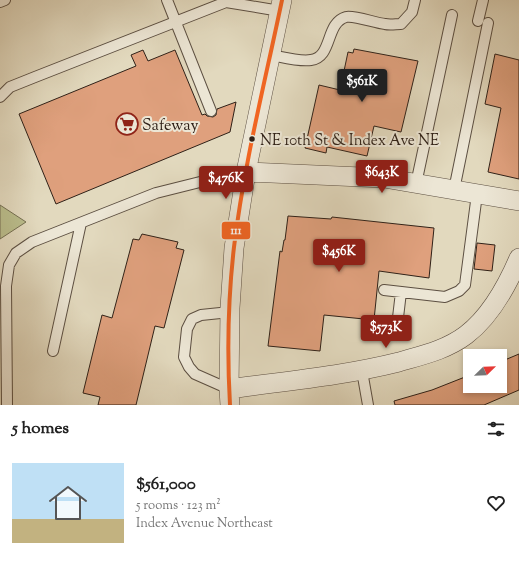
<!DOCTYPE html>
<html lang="en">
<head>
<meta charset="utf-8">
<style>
	body { margin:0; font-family:"Sorts Mill Goudy",serif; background:#f2f2f2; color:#222; height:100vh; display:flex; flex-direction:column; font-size:15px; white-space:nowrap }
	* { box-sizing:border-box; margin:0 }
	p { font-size:13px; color:#767676 }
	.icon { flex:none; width:22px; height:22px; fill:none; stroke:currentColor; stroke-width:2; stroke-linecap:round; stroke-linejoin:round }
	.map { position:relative; height:405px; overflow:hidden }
	.sheet { display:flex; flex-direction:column; background:#fff; flex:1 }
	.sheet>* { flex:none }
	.needle { width:26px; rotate:67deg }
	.fabs { position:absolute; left:463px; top:349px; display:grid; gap:8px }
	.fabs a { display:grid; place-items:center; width:44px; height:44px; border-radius:0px; background:#fff; box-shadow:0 2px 6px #0003; font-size:20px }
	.price { position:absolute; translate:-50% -34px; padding:0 9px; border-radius:4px; background:#8f2418; color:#fff; font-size:13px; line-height:26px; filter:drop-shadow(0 1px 2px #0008) }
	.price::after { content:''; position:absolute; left:50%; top:24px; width:12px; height:9px; margin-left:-6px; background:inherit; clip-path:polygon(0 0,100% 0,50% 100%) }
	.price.on { background:#222; color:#fff }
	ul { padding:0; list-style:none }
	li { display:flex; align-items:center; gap:12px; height:100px; padding:0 12px }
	li span { display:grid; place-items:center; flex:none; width:112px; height:80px; border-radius:0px; color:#555 }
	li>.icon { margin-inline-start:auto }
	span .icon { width:48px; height:48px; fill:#fffc; stroke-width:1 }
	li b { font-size:17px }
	h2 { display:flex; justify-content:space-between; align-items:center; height:48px; padding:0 12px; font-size:17px }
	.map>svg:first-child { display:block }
	.green { fill:#babd8c; stroke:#746f52 }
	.building { fill:#dfa07d; stroke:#2f2118 }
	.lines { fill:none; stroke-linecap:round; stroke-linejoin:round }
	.service-casing { stroke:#5c4f42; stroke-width:12 }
	.minor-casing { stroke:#5c4f42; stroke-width:20 }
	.service { stroke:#ece6d5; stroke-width:10 }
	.minor { stroke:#ece6d5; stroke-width:19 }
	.bus-1-casing { stroke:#ece6d5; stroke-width:7 }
	.bus-1 { stroke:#f26522; stroke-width:4 }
	.bus-dot { fill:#2f2118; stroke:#ece6d5; stroke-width:1.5 }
	.labels { text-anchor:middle; stroke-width:4; stroke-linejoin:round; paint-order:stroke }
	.bus-label { font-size:15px; fill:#2f2118; stroke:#ece6d5; text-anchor:start }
	.poi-label { font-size:16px; fill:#2f2118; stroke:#ece6d5; text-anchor:start }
	.line-badge { stroke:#ece6d5; stroke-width:1.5 }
	.badge-label { font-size:11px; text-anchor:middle; font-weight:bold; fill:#fff }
</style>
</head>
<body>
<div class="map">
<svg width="519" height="405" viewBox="0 0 519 405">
	<rect width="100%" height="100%" fill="#e2d9be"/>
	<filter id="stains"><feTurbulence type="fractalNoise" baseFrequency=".005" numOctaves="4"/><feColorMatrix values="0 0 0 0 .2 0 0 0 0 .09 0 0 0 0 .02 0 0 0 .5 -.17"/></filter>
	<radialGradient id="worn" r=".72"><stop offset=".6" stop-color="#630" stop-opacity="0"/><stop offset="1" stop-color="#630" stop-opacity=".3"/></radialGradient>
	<path class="green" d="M0,205L26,222L0,239Z"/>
	<path class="building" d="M354,49L418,61L401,132L374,126L367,156L327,147L326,153L305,148L319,85L340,90L348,52L353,53Z
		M143,50L148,61L175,50L202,115L205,114L207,116L213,117L216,115L217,109L236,102L230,132L56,204L19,114L136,66L131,55Z
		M495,54L519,60V179L488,172L501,108L485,104Z
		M288,216L331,219L332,217L434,228L429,278L379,271L374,320L324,315L320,351L268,346L280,251L282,252L284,240H285Z
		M142,234L178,242L176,248L184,250L164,328L155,326L136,405H98L100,397L83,393L102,315L112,318L133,239L139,240Z
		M477,243L495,245L492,271L474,269Z
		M519,354V390L484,405H395L394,401L432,390L470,375V386H500V362Z"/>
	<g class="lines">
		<g class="service-casing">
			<path id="service" d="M167,0L211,111
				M0,2L5,0
				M478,21L483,0
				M271,55C282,57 300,62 311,60C333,57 325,23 346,17C354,15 375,23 385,24C390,25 396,24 401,24L412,12L415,0
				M0,97L10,87L35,77L226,2L280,11
				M416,184L452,15
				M454,190L488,23
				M384,290L445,297L459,291L465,285L477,194
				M397,326L401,292
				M53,351L81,223
				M362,371L368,405
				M229,389L195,374L189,367L184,357L187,329L192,319L201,315L230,312
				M7,405L6,286L9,265L16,253L32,242L156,193L208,180L246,172"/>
		</g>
		<g class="minor-casing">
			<path id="minor" d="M246,172L384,178L519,201
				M229,389C286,381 343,376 399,362C423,355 446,350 466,335C491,316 507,286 519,258
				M230,405L229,389L230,308L234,248L246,172L282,0"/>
		</g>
		<use href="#service" class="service"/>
		<use href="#minor" class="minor"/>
		<g class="bus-1-casing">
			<path id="bus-1" d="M230,405C227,353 228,299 234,247C244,164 265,82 282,0"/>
		</g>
		<use href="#bus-1" class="bus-1"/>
	</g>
	<defs>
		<g id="supermarket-ring" transform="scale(1.15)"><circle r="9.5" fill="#ece6d5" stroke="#8f2418" stroke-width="1.5"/><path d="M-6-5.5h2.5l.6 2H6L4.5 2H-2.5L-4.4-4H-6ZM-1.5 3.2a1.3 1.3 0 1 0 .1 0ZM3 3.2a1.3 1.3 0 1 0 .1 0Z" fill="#8f2418"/></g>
	</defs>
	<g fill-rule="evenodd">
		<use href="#supermarket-ring" x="127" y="124"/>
	</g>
	<circle class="bus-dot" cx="252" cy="139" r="3.5"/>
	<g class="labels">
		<g class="bus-label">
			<text x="260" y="145">NE 10th St &amp; Index Ave NE</text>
		</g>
		<g class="poi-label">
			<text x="142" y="130">Safeway</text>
		</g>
	</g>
	<rect class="line-badge" x="221" y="221" width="30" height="19" rx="4" fill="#f26522"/>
	<g class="badge-label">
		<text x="236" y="234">111</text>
	</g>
	<rect width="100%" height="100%" filter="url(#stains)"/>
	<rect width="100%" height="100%" fill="url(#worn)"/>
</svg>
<div class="fabs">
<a><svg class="needle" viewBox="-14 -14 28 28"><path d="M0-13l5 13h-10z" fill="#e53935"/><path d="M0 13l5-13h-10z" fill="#767676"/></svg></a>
</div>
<b class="price on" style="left:362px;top:103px">$561K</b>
<b class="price" style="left:382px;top:194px">$643K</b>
<b class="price" style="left:226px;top:200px">$476K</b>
<b class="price" style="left:339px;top:273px">$456K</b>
<b class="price" style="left:386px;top:349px">$573K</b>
</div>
<section class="sheet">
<h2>5 homes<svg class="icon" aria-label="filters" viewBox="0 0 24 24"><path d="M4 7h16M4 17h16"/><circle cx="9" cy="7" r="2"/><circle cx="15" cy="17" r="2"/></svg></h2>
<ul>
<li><span style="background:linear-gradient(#bfe0f5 70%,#c2b280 0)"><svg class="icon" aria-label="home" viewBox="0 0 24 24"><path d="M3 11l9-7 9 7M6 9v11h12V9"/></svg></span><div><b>$561,000</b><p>5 rooms · 123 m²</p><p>Index Avenue Northeast</p></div><svg class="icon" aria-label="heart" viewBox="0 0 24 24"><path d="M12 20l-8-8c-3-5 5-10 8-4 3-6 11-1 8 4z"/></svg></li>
</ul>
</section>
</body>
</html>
